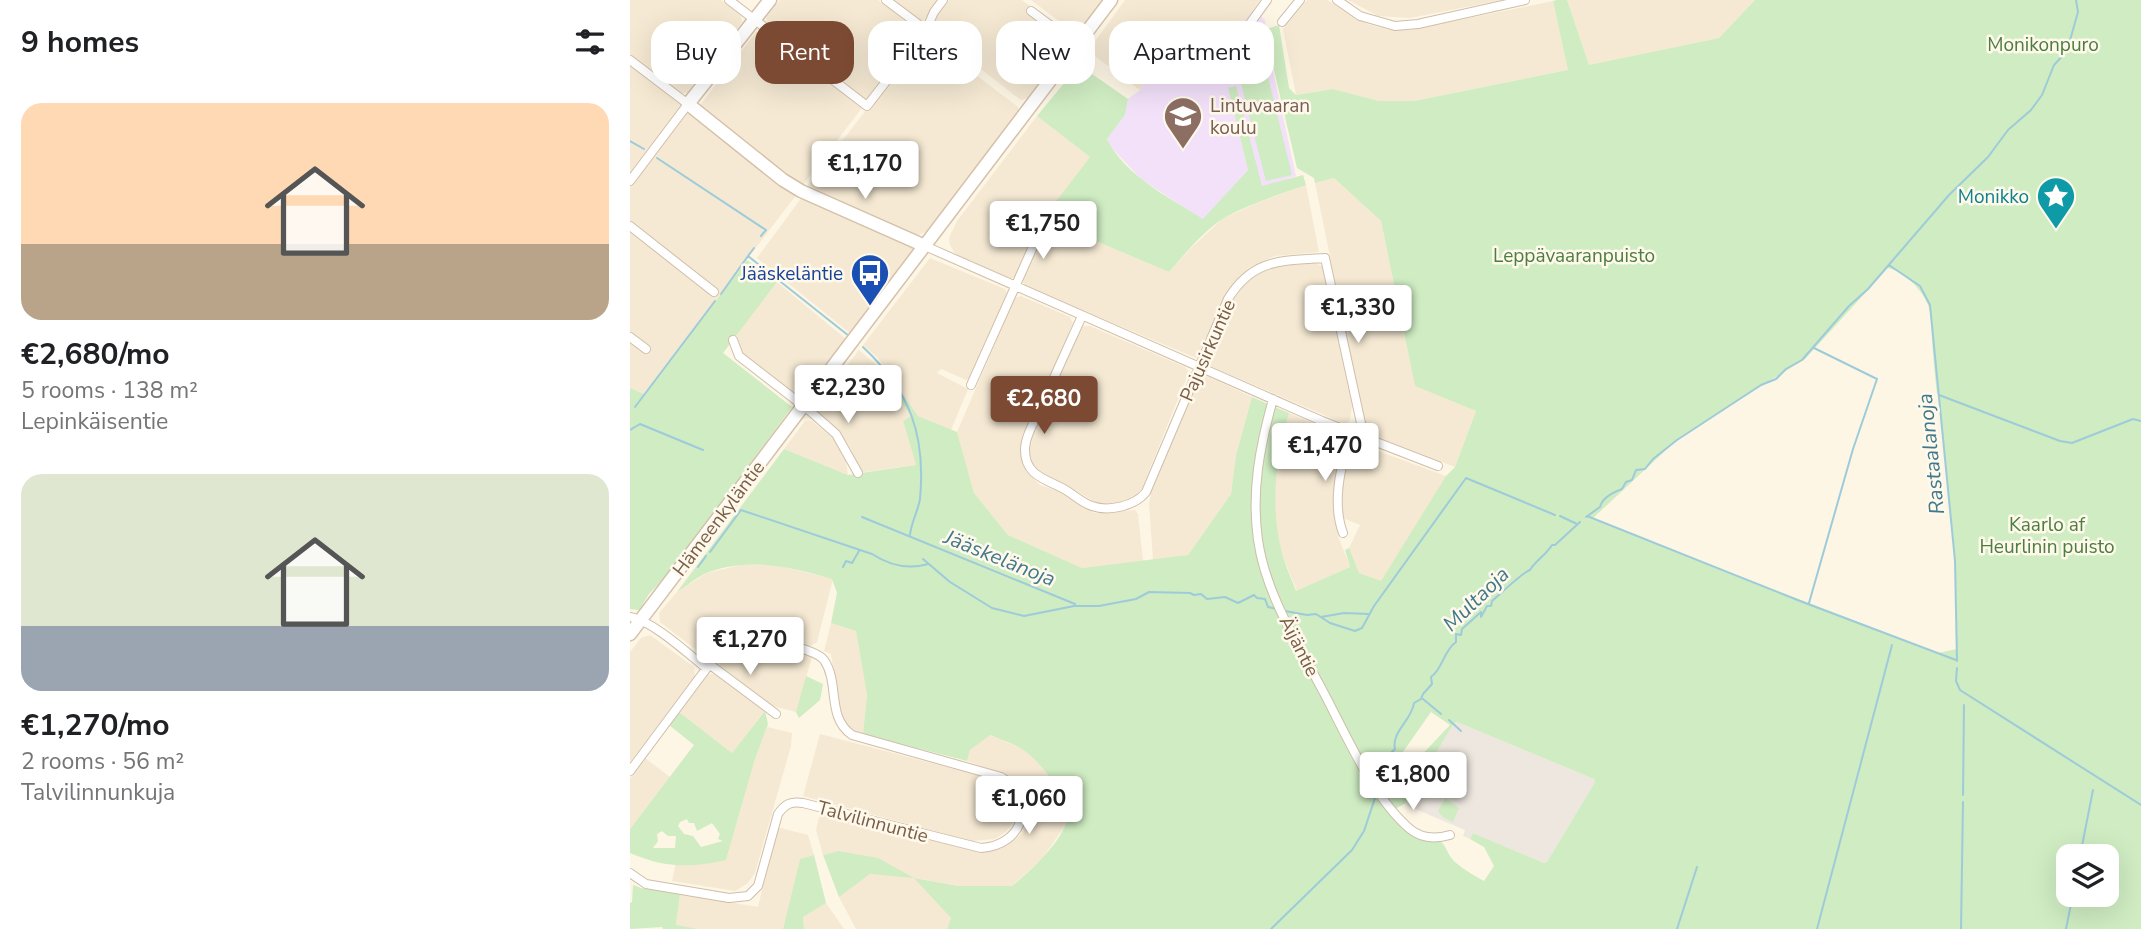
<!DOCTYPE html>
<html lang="en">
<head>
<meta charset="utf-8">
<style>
	body { margin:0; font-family:"Nunito Sans",sans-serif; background:#f2f2f2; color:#202124; height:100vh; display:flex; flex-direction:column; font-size:26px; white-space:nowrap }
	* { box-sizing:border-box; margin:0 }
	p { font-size:23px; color:#757577 }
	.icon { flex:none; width:38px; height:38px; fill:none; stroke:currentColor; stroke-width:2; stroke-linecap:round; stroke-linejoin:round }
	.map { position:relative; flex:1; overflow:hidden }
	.sheet { display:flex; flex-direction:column; background:#fff; width:630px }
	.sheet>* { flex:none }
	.banner { position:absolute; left:21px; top:21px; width:665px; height:63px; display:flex; gap:14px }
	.controls { position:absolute; left:1426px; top:844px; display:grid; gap:14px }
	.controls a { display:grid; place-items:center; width:63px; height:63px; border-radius:14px; background:#fff; box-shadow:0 7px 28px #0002; font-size:35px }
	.price { position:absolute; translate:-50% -60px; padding:0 16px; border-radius:7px; background:#fff; color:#222; font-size:23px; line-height:46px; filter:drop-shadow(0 2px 4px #0008) }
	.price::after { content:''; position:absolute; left:50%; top:42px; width:21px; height:16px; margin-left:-10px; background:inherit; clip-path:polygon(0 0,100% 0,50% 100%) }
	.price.selected { background:#7c4932; color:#fff }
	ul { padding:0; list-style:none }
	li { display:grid; align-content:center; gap:14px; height:371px; padding:0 21px }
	li span { display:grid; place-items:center; height:217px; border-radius:21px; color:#555 }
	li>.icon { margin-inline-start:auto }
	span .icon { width:126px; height:126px; fill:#fffc; stroke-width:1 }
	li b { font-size:30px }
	h2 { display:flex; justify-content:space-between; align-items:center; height:84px; padding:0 21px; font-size:30px }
	.tag { padding:0 24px; border-radius:21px; background:#fff; box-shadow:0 7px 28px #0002; font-size:24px; line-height:63px }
	.tag.selected { background:#7c4932; color:#fff }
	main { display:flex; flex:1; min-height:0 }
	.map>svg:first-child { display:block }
	.residential { fill:#f5e9d3 }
	.industrial { fill:#ede7df }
	.education { fill:#f3e1fa }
	.green { fill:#cfecc2; fill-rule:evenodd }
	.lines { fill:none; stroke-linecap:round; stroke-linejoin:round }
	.stream { stroke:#9ecbda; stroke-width:2 }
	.street-casing { stroke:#cfbeaa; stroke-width:10 }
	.secondary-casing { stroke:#d5c1aa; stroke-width:15 }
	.street { stroke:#fff; stroke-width:8 }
	.secondary { stroke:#fff; stroke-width:12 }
	.labels { text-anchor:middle; stroke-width:5; stroke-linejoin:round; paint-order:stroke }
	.park-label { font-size:19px; fill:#4c7e40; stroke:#fff9ec }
	.education-label { font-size:19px; fill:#785e54; stroke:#fff9ec; text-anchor:start }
	.culture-label { font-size:19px; fill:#0d838f; stroke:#fff9ec; text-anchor:end }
	.transit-label { font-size:19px; fill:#164399; stroke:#fff9ec; text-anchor:end }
	.street-label { font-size:19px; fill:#785e48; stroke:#fff9ec }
	.water-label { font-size:21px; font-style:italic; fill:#41798c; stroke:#fff9ec }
</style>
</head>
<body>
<main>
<section class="sheet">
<h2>9 homes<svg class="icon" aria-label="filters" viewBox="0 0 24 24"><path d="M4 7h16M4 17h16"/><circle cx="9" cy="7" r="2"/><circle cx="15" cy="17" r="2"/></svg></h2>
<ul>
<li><span style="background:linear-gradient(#ffd9b3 65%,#b9a48a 0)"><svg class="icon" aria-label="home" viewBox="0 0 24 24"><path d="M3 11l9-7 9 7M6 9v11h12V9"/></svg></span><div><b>€2,680/mo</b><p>5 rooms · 138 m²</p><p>Lepinkäisentie</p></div></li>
<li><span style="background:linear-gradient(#dfe7d0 70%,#9aa5b1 0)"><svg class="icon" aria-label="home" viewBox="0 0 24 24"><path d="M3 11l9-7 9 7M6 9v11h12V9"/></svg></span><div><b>€1,270/mo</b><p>2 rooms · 56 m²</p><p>Talvilinnunkuja</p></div></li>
</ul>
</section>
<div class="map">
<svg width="1511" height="929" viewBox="0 0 1511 929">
	<rect width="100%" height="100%" fill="#fdf6e5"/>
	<path class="residential" d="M0,0H91L111,16L112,22L57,93H50L0,55Z
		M150,0H248L285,28L287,36L238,99H232L137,27L136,18Z
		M262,0H309L293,21L288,20Z
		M319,0H392L401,7L398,13L434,42L437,48L400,98L391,100L334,56L327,66L339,75H346L388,107V112L299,231L285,236L176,188L236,110L241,109L296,36L301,24Z
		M401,0H474L449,34L440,36L428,26L430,22Z
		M495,0H630L597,46L563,22L510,90L458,51Z
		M677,0H697L737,24L760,30H781L923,1L938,70L784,101H749L703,89L666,95L653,29Z
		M718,0H872L780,18L748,16Z
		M937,0H1125L1089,38L959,65Z
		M132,31L232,108L172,186L72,109L71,104L126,32Z
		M0,65L167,194L14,394L0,388Z
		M407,116L460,157L408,226L387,276L380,279L332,259L324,252L320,245L319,238L327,221Z
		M704,178L751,221L785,386L846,411L825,467L748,437L741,433L734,423L685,183Z
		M676,185L689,252L645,256L620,267L602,285L566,358L395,286L393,281L414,231L421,222L539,272L560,249L592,219L627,203Z
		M172,197L282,245L284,252L221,334L127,258Z
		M300,258L375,289L377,294L341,379L336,380L311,369L307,373L338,389L321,430L288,416L248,358L233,345Z
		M685,263L692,266L722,406L720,420L715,424L582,367L577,361L602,302L613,284L639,267Z
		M147,282L216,339L173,396L170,397L112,354L107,342V333Z
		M391,296L440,317L443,323L397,431L391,453L396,471L410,485L432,492L464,513L505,510L508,514L513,561L452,568L378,535L344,493L327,432L385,298Z
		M452,326H460L555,367L559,372L512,488L501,500L475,505L465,502L433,483L417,478L405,468L399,453L403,436Z
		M229,350L244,363L281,416L273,421L286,465L228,473L221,449L207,430L186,412L187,405Z
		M577,376L622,397L606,455L601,494L558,555L523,560L519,504L522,487L567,380Z
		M659,413L712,436L714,440L705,475L704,512L708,536L720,567L667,591L651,552L645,519V482L650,447Z
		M175,421H182L203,438L215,456L218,475L154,449Z
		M729,444L816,476L751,582L729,573L719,548L730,525L713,518V479L719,451Z
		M115,564L146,565L203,579L187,642L179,647L134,635L119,634L104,637L84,651L73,655L30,622L29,613L47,592L77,573Z
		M201,623L226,631L237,695L233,734L225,733L216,726L210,716L201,654L194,651Z
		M20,635L64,667L65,676L0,762V652L11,638Z
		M130,644L182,657L166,712L135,704L91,670L89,661L96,653L108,645Z
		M78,674H88L135,711L102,753L49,712Z
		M137,727L162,733L161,746L125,873L117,884L105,891L42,881L48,852L96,860L125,759Z
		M190,734L355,777L371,785L383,799L385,820L376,832L365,839L342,841L173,796Z
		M359,735L395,750L407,761L420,775L438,807L436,824L412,859L382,886H328L285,878L321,918L317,929H226L209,897L240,874L282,877L208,851L193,855L186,830L191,808L350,852L370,849L393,833L400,815L399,801L391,787L377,776L337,761L340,750Z
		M15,758L40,777L0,829V778Z
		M147,827L178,835L184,855L170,859L153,929H68L46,926L50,894L128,907Z
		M196,903L214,929H174L173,917Z"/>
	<path class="industrial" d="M827,722L964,779L965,782L917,862L914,863L843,833L840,839L833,836L835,830L778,806L776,803L824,723Z"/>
	<path class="education" d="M623,10L635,20L643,71L666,176L632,187L598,88L618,170L573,220L511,179L481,147L477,139L495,115L498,99L510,90L562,22L596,45Z"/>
	<path class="green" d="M927,0H937L959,65L1089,38L1125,0H1511V929H317L321,918L284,878L240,874L209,897L193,855L208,851L248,858L284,878L328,886H382C400,872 443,833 438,807C435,793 407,759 395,751C385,744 371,740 360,735L340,750L337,761L233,734L237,695L226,631L201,623L207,593L202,579C161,567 121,557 79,572C68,576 57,586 47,592L154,449L218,475L286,465L273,421L281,416L257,381L261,377L288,416L327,432L344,493L378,535L452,568L558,555L601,494L606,455L622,397L659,413C646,458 640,503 651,549C654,563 661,577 666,591L720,567L715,550L719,548L729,573L751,581L816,476L825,467L846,411L785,386L751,221L704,178L685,183L684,178L667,168L643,66L637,29L649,25L659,88L666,95L703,89L749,101H784L938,70L923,1ZM1258,268C1274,272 1292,289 1298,305C1302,315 1301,328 1302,338C1303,357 1305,376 1307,394L1309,395L1325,561L1327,649L1308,653L962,519L1050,437L1175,359ZM801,712L820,725L784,763L771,783L763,786L760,783L761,769ZM827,722L964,779L965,782L917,862L914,863L843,833L840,839L854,847L864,866L854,881C846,877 824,864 820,856C816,850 816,846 810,841C768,847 744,789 730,758L765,809L776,803L824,723ZM1438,856H1477V894H1438Z
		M449,65L498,99L495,115L477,139C495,176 540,198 573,219L618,170L598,88L606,86L632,186L673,175L676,185C648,195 619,204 594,218C573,231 555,254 539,272L421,222L415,216L460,157L407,116Z
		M638,77L662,175L636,181L611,84Z
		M117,260L147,282L93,353L162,407L42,569L19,594L9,610L0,609V388L14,394Z
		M176,676L193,684L190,700L169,718L166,712Z
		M135,711L138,724L125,759L96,860C59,868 35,868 0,853V829L64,745L39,725L49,712L102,753ZM57,819L59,823H64L67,831L82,823L90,834L88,839L93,841L71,847L63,836L54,834L48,826L50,822ZM32,831L38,836H46L45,848H23L28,841L27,834Z
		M815,798L829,808L823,822L813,817L808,811Z
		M184,855L196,903L173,917L174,929H153L170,859Z
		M3,885L11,888L50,894L46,925L68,929H33L32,927L0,929V903L2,902Z"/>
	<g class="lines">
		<path class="stream" d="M0,141L14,149
			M27,158L136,230L131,236
			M124,248L118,256L219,336
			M1259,265L1290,286L1300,305L1325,561L1327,661
			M91,294L118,256
			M233,347C280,391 296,435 290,499C288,511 281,523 280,535
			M1309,395L1430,441L1442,443L1503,419L1511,421
			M5,407L85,301
			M0,430L10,424L73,450
			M930,516L947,524
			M957,516L1170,601L1326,660
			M232,517L445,604
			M956,517L970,507C972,498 984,492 992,489L996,482L1002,480L1006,470L1015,469L1023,459L1047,440L1131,385L1146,379L1156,369L1172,360L1219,306L1238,289L1319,195L1358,157L1378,130L1401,110L1412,95L1424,65L1437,51L1448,12L1446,0
			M80,552L111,510L242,554C259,565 278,570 298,564
			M293,559L320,582L362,608L394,616L444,606H469L506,599L519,592L560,593L564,595L571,594L577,599L595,597L608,603L624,595L627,598L635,599L638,607L647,609
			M68,567L76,556
			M213,567L216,561L222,563L229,551
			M1179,603L1223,449L1247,379L1184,348
			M655,611L677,615L686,614L700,623L725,631L732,628L744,606L836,478L925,515
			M691,617L714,613L738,614
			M1327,668L1326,681L1330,690L1511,805
			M793,699L811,714
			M819,720L831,731
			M750,787L754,780L756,766L759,765L762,756L761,753L765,749C761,732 782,720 784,703L791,699L793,694L802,684L801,677C813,669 813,651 826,642V634L831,635L832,629L851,612V617L857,606H861L862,601C867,597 893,572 900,570C906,560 916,555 922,545H925L950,522
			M1333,795L1334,705
			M1450,856L1463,790
			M641,929L722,850L734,831L746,795
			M1047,929L1067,867
			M1187,929L1262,645
			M1331,929L1333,802
			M1436,929L1443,894"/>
		<g class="street-casing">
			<path id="street" d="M99,0L237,106L296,30L304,12L313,0
				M256,0L296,30
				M707,0L730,16L765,26L788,24L895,0
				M401,11L447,45
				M652,22L670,0
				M0,60L58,104L0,181
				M592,62L637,0
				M0,226L84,292
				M295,246L692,421L808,466
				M452,316C438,347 423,379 410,410C404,422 395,437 395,450C395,476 416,479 434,489C443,494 452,503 462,506C479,512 505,506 516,492L598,299C623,258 652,261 695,258L734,437
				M0,337L16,349
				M103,340L109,356L180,411L206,434L228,473
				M341,385L415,220
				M643,399C630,446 621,491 628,540C636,596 670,647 695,695C717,737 744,799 780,829C792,839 806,839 820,835
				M713,533C701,501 712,464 720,432
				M0,617C23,621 57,653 76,668
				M79,664L146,714
				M0,771L91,649C95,646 99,642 105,640C121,636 184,647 194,660C210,683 196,717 222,735L371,777C408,800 393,846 351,848L173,803C161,801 155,804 148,814L128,886L118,896L99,898L16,884L0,873"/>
		</g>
		<g class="secondary-casing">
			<path id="secondary" d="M140,0L58,104L153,180L171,191L295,246
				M0,634L481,0"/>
		</g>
		<use href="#street" class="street"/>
		<use href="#secondary" class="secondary"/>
	</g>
	<defs>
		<g id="school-pin" transform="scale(2.0125)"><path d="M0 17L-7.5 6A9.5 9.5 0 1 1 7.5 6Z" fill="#8d6e63" stroke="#fff9ec"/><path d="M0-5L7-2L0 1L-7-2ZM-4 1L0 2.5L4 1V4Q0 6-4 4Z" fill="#fff"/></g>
		<g id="sight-pin" transform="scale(2.0125)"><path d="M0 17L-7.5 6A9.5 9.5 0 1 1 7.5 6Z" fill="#0f9aa8" stroke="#fff9ec"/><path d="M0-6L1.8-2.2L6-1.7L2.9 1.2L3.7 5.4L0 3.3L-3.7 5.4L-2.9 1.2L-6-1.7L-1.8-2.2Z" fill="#fff"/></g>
		<g id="bus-pin" transform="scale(2.0125)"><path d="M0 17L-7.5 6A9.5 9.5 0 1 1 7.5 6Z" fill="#1a4fb4" stroke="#fff9ec"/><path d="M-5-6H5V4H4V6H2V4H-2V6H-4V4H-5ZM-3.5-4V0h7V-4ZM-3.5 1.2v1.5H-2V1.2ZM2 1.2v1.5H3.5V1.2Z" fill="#fff"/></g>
	</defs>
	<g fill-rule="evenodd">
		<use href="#school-pin" x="553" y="116"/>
		<use href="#sight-pin" x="1426" y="196"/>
		<use href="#bus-pin" x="240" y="273"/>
	</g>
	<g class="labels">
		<g class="park-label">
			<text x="1413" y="51">Monikonpuro</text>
			<text x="944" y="262">Leppävaaranpuisto</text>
			<text x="1417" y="531">Kaarlo af<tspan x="1417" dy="22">Heurlinin puisto</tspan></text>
		</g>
		<g class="education-label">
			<text x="580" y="112">Lintuvaaran<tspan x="580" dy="22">koulu</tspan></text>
		</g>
		<g class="culture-label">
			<text x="1399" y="203">Monikko</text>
		</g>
		<g class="transit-label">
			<text x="213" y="280">Jääskeläntie</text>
		</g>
		<g class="street-label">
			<text transform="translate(577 350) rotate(-66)" y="7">Pajusirkuntie</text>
			<text transform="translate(88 518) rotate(-53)" y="7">Hämeenkyläntie</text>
			<text transform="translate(670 646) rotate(63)" y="7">Äijäntie</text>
			<text transform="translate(243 821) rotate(15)" y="7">Talvilinnuntie</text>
		</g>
		<g class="water-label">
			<text transform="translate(1301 454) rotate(-96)" y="7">Rastaalanoja</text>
			<text transform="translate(370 558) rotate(22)" y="7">Jääskelänoja</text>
			<text transform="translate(846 599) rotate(-44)" y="7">Multaoja</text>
		</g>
	</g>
</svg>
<div class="controls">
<a><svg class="icon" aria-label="layers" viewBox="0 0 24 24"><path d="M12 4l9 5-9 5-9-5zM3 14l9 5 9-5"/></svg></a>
</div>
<b class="price" style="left:235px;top:201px">€1,170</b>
<b class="price" style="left:413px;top:261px">€1,750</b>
<b class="price" style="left:728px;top:345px">€1,330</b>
<b class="price" style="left:218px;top:425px">€2,230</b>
<b class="price selected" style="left:414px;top:436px">€2,680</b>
<b class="price" style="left:695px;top:483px">€1,470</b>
<b class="price" style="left:120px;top:677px">€1,270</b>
<b class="price" style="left:783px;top:812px">€1,800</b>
<b class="price" style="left:399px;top:836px">€1,060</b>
<div class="banner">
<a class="tag">Buy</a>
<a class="tag selected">Rent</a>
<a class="tag">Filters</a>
<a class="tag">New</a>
<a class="tag">Apartment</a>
</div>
</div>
</main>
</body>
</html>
